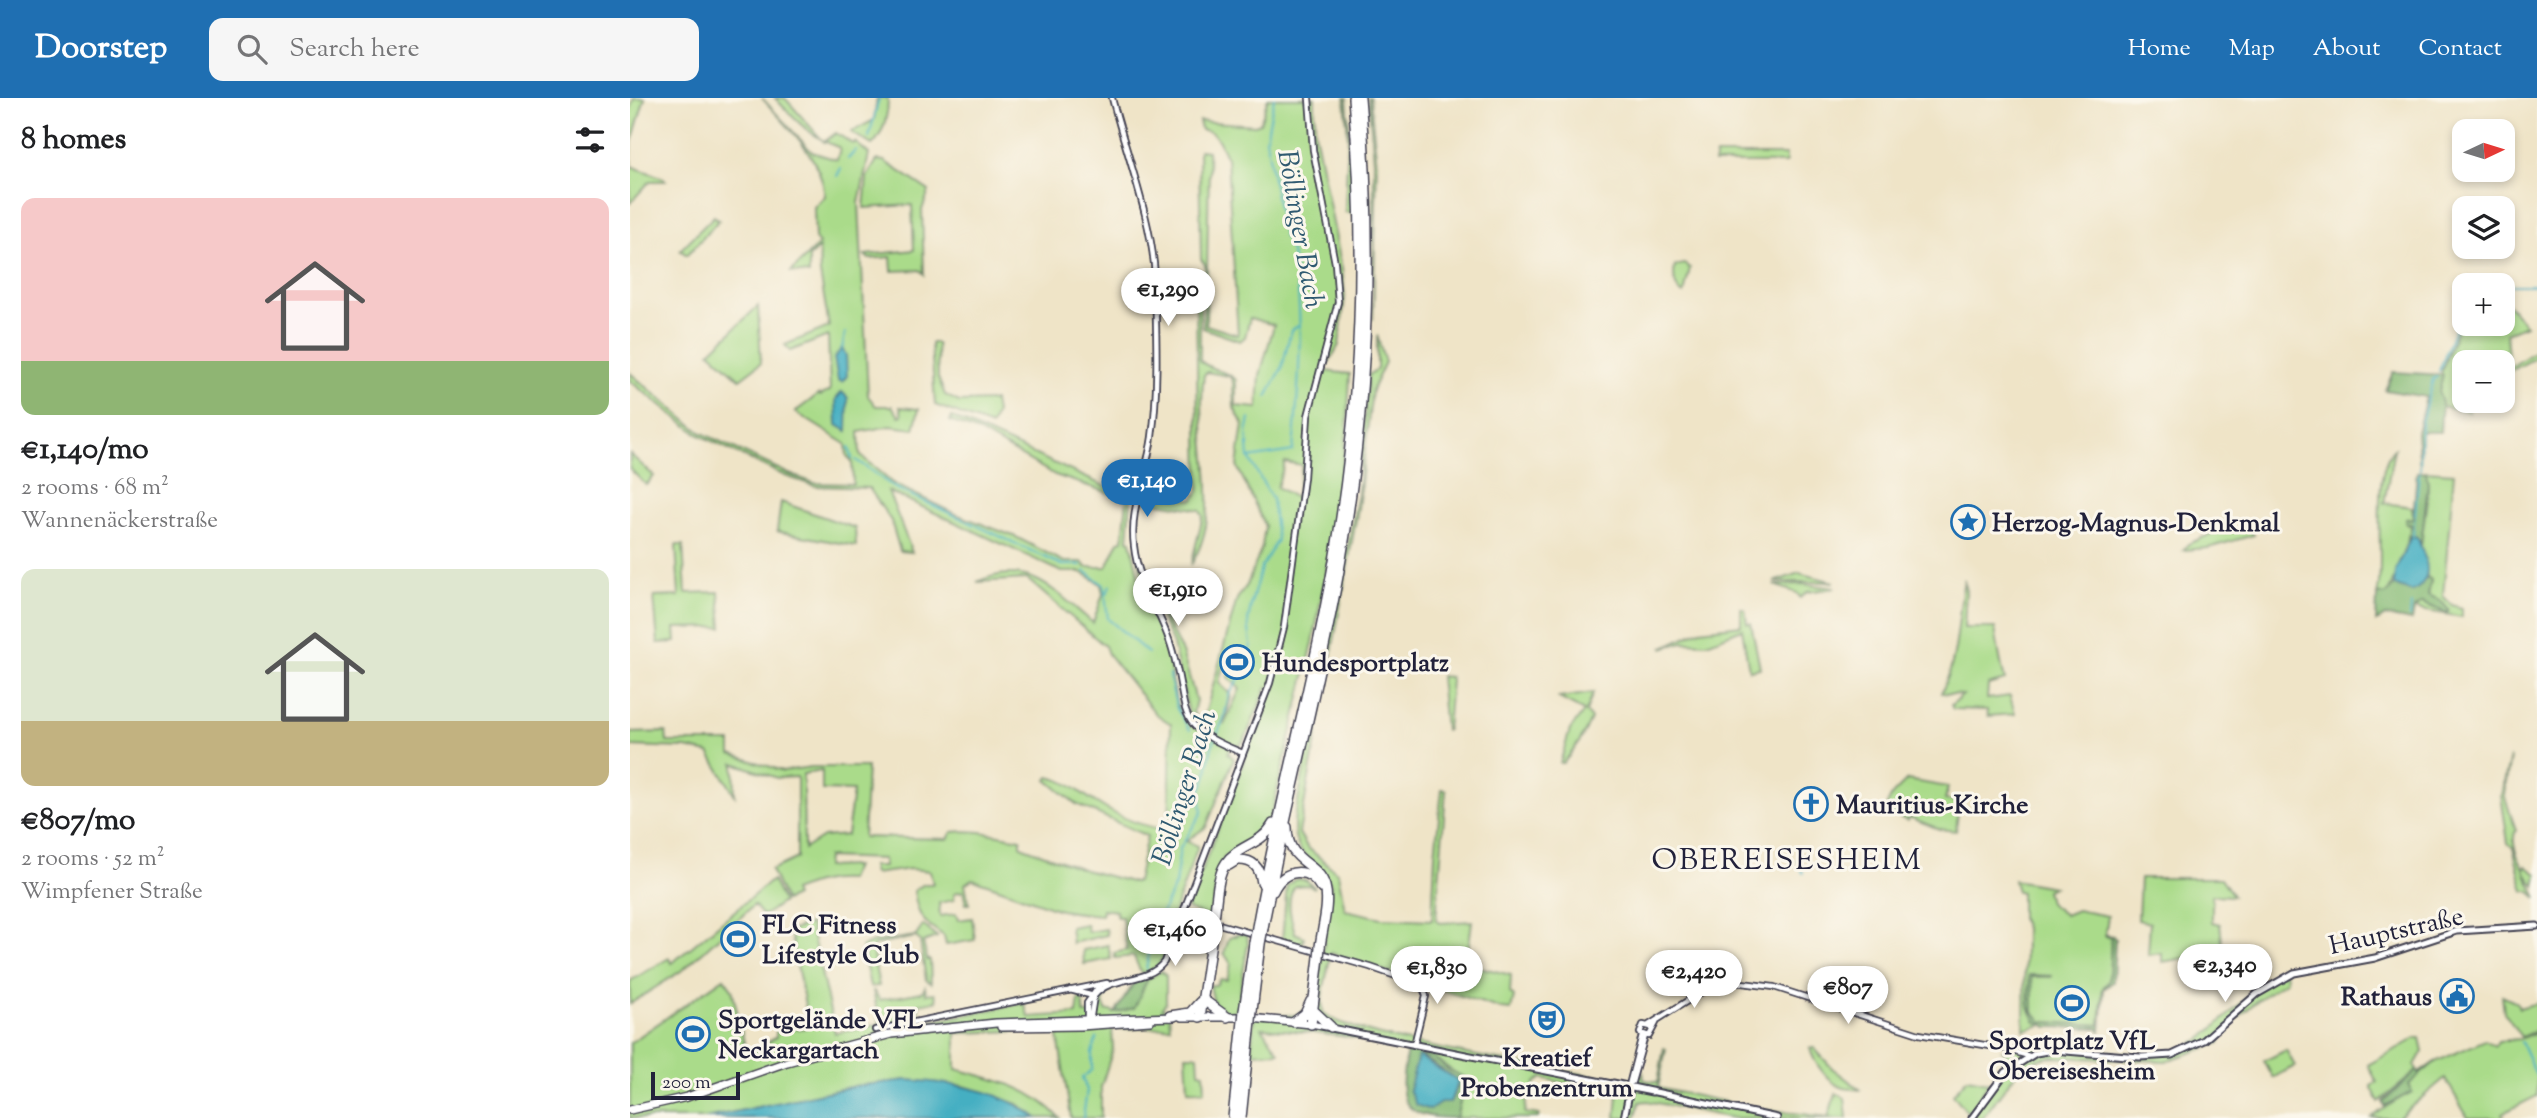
<!DOCTYPE html>
<html lang="en">
<head>
<meta charset="utf-8">
<style>
	body { margin:0; font-family:"Sorts Mill Goudy",serif; background:#f6f6f6; color:#202124; height:100vh; display:flex; flex-direction:column; font-size:26px; white-space:nowrap }
	* { box-sizing:border-box; margin:0 }
	p { font-size:23px; color:#757577 }
	.icon { flex:none; width:38px; height:38px; fill:none; stroke:currentColor; stroke-width:2; stroke-linecap:round; stroke-linejoin:round }
	.map { position:relative; flex:1; overflow:hidden }
	.sheet { display:flex; flex-direction:column; background:#fff; width:630px }
	.sheet>* { flex:none }
	.needle { width:46px; rotate:86deg }
	.buttons { position:absolute; left:1822px; top:21px; display:grid; gap:14px }
	.buttons a { display:grid; place-items:center; width:63px; height:63px; border-radius:14px; background:#fff; box-shadow:0 4px 10px #0003; font-size:35px }
	.scale { position:absolute; left:21px; bottom:18px; width:89px; box-sizing:border-box; padding-left:7px; border:4px solid #22223b; border-top:0; font-size:19px; line-height:24px; white-space:nowrap; color:#22223b; -webkit-text-stroke:5px #fbf7ec; paint-order:stroke }
	.price { position:absolute; translate:-50% -60px; padding:0 16px; border-radius:24px; background:#fff; color:#222; font-size:23px; line-height:46px; filter:drop-shadow(0 2px 4px #0008) }
	.price::after { content:''; position:absolute; left:50%; top:42px; width:21px; height:16px; margin-left:-10px; background:inherit; clip-path:polygon(0 0,100% 0,50% 100%) }
	.price.current { background:#1f6fb2; color:#fff }
	ul { padding:0; list-style:none }
	li { display:grid; align-content:center; gap:14px; height:371px; padding:0 21px }
	li span { display:grid; place-items:center; height:217px; border-radius:14px; color:#555 }
	li>.icon { margin-inline-start:auto }
	span .icon { width:126px; height:126px; fill:#fffc; stroke-width:1 }
	li b { font-size:30px }
	h2 { display:flex; justify-content:space-between; align-items:center; height:84px; padding:0 21px; font-size:30px }
	header { display:flex; align-items:center; gap:42px; box-sizing:border-box; height:98px; padding:0 35px; background:#1f6fb2; color:#fff }
	header strong { font-size:33px }
	nav { display:flex; gap:38px; margin-inline-start:auto; font-size:24px }
	.search { width:490px; height:63px; background:#f6f6f6; display:flex; align-items:center; gap:18px; box-sizing:border-box; padding:0 24px; border-radius:14px; color:#757577; font-size:26px }
	main { display:flex; flex:1; min-height:0 }
	.map>svg:first-child { display:block }
	.green { fill:#aadb8a; stroke:#667e62; stroke-width:2; fill-rule:evenodd }
	.forest { fill:#87bb76; stroke:#546e58; stroke-width:2; fill-rule:evenodd }
	.water { fill:#44afc2; stroke:#33687e; stroke-width:2 }
	.lines { fill:none; stroke-linecap:round; stroke-linejoin:round }
	.stream { stroke:#44afc2; stroke-width:2 }
	.tertiary-casing { stroke:#413f50; stroke-width:8 }
	.secondary-casing { stroke:#413f50; stroke-width:9 }
	.primary-casing { stroke:#413f50; stroke-width:10 }
	.motorway-casing { stroke:#413f50; stroke-width:12 }
	.tertiary { stroke:#fff; stroke-width:4.5 }
	.secondary { stroke:#fff; stroke-width:5 }
	.primary { stroke:#fff; stroke-width:7 }
	.motorway { stroke:#fff; stroke-width:9 }
	.motorway-bridge-casing { stroke:#413f50; stroke-width:12; stroke-linecap:butt }
	.motorway-bridge { stroke:#fff; stroke-width:9 }
	.labels { text-anchor:middle; stroke-width:6; stroke-linejoin:round; paint-order:stroke }
	.poi-label { font-size:26px; font-weight:bold; fill:#22223b; stroke:#fbf7ec; text-anchor:start }
	.street-label { font-size:26px; fill:#22223b; stroke:#fbf7ec }
	.water-label { font-size:28px; font-style:italic; fill:#305a71; stroke:#fbf7ec }
	.quarter-label { font-size:30px; letter-spacing:2px; fill:#22223b; stroke:#fbf7ec }
</style>
</head>
<body>
<header>
<strong>Doorstep</strong>
<div class="search"><svg class="icon" aria-label="search" viewBox="0 0 24 24"><circle cx="10" cy="10" r="6"/><path d="M15 15l6 6"/></svg>Search here</div>
<nav><a>Home</a><a>Map</a><a>About</a><a>Contact</a></nav>
</header>
<main>
<section class="sheet">
<h2>8 homes<svg class="icon" aria-label="filters" viewBox="0 0 24 24"><path d="M4 7h16M4 17h16"/><circle cx="9" cy="7" r="2"/><circle cx="15" cy="17" r="2"/></svg></h2>
<ul>
<li><span style="background:linear-gradient(#f6c9c9 75%,#8fb573 0)"><svg class="icon" aria-label="home" viewBox="0 0 24 24"><path d="M3 11l9-7 9 7M6 9v11h12V9"/></svg></span><div><b>€1,140/mo</b><p>2 rooms · 68 m²</p><p>Wannenäckerstraße</p></div></li>
<li><span style="background:linear-gradient(#dfe7d0 70%,#c2b280 0)"><svg class="icon" aria-label="home" viewBox="0 0 24 24"><path d="M3 11l9-7 9 7M6 9v11h12V9"/></svg></span><div><b>€807/mo</b><p>2 rooms · 52 m²</p><p>Wimpfener Straße</p></div></li>
</ul>
</section>
<div class="map">
<svg width="1907" height="1020" viewBox="0 0 1907 1020">
	<rect width="100%" height="100%" fill="#fbf7ec"/>
	<filter id="ink" filterUnits="userSpaceOnUse"><feTurbulence type="fractalNoise" baseFrequency=".0143" numOctaves="2"/><feDisplacementMap in="SourceGraphic" scale="14" xChannelSelector="R" yChannelSelector="G"/><feConvolveMatrix kernelMatrix="1 2 1 2 8 2 1 2 1" color-interpolation-filters="sRGB"/></filter>
	<filter id="wash" filterUnits="userSpaceOnUse"><feTurbulence type="fractalNoise" baseFrequency=".00686" numOctaves="4" result="noise"/><feDisplacementMap in="SourceGraphic" scale="28" xChannelSelector="R" yChannelSelector="G"/><feGaussianBlur stdDeviation="1.57" result="paint"/><feColorMatrix in="noise" values="0 0 0 0 0 0 0 0 0 0 0 0 0 0 0 0 0 1.4 0 .05"/><feComposite in="paint" operator="in"/></filter>
	<g filter="url(#wash)">
		<rect width="100%" height="100%" fill="#efe4c7"/>
		<path class="green" d="M4,0H15L2,44L1,68L34,80L36,83H20L0,105V13Z
			M132,0L182,54L207,62L210,50C182,40 165,22 145,0H155L194,44L206,35L223,46L225,44L239,56L229,105L238,298L246,308H262L269,318L272,317L270,309L289,311L284,331L260,328L229,334L230,357L262,385L323,415L386,439L434,464H452L456,469H477L489,443L493,442L497,401L425,377L349,334L320,323L322,319L501,400L498,442L501,443L511,491L537,552L546,604L552,618L559,616L543,546L512,477L507,449L518,487L552,554L566,602L563,615L569,621L574,620L607,501L617,487L632,449L635,428L607,368L613,326L604,310L603,283L599,278L577,274L574,277C564,340 597,409 561,467L573,418L570,412L513,402L509,407L514,393L563,402L569,393L566,201H570V262C579,273 596,271 606,282V308L628,310L630,277L644,227L620,220L615,239L610,243L573,230L575,167L571,161L569,52L578,53L579,72L576,227L608,237L597,60C592,52 588,31 571,32L569,23L625,27L630,25L638,0H685V34L712,171L715,199L709,247L694,273L720,276L717,335L699,458L683,545L638,730L594,760L588,774L581,820L557,811L641,592L637,589L615,641L610,647L601,648L598,655L604,661L576,729L556,743L568,748L540,825L530,823L524,845L534,848L536,855C531,866 523,874 511,875L504,858L485,860L484,855L497,852L492,819H487L486,813L472,811L471,817C455,815 435,815 421,809C394,799 370,790 342,781L335,786L339,806H336L333,793L324,795V802L309,805L310,818L326,816L328,822L342,820L345,842L316,847L314,838C292,823 288,820 284,793L294,786H303L300,773L280,771L244,776L242,768H254L253,761L197,759L196,769L225,768L219,782C198,780 182,786 163,793L165,798L155,803L141,772L167,760V679L147,680L104,665L105,697L79,655L56,650L0,648V635L36,634L37,644H101V656L153,673L182,669H237L233,739L318,741L322,734C345,731 368,737 391,741V748L455,772L501,784H507L517,738L446,706L417,682L419,679C438,683 450,695 467,705C488,719 514,729 539,732L541,626L526,616L478,556L475,548L397,481L347,484C398,460 425,493 463,525L473,496L471,486L451,474H432L258,393L282,454L270,453L261,423L239,390L185,388L155,378L69,337L0,283V275L70,334L159,376L184,385L223,386L222,363L217,358L216,346L165,314L189,296L190,298L200,293L198,238L160,253L155,247L199,229L190,175L189,150L179,159V176L161,174L189,146L185,141L184,109L195,98C191,58 158,29 132,0ZM655,364L672,367L666,400L647,389ZM593,568L601,569L598,579L610,591L594,627L601,597L589,585ZM192,673V692L223,693L217,737L193,739L174,751L173,676Z
			M247,0H258C258,16 254,36 242,47L221,34L244,22Z
			M715,0H717L725,116L715,114L718,40Z
			M738,0H740L747,67L743,222L744,62Z
			M1086,57H1156V65H1084Z
			M247,62L254,63L299,93L292,112L294,176L290,172L262,173L261,159L239,161L235,157L284,152L282,107L234,110L237,79Z
			M84,118L89,122L57,157L50,152Z
			M1054,166L1060,170L1054,196C1044,192 1043,178 1045,168Z
			M1873,201L1896,227L1876,235L1879,270L1907,252V259L1873,277L1872,264H1834V303H1840L1839,314L1811,308L1809,294L1812,272L1834,213V226H1872Z
			M128,208L131,265L110,281L80,254Z
			M747,237L755,264L742,292L728,410L669,735L677,749L708,775L715,812L752,820L802,822L805,757L812,691L816,692L806,822L810,825L842,823L838,854L841,867L881,877L880,895L884,899L881,912L871,911L701,855L692,899L693,914C714,940 945,975 990,982L1008,983L1013,974L1014,982L1028,984L1034,950L1036,951L1028,990L1130,1011L1198,1019L1206,995L1215,1000L1217,1020H1103L1017,1003L1010,1004L1005,1020H986L988,997L912,980L905,985L903,993L898,992L895,1015L909,1017L908,1020H826L836,981C822,975 812,963 799,958C748,939 686,935 632,930L649,954L621,955L624,918L668,917L687,902L701,787C687,756 663,766 664,723L728,396L738,277L747,271Z
			M301,245H307L308,280L315,297L329,304L364,303L366,315L361,328L305,307Z
			M1764,351L1754,405L1782,409L1783,420L1776,422L1777,427H1782C1775,449 1767,475 1757,497H1747C1756,464 1739,376 1764,351Z
			M0,356L24,378L16,387L0,371Z
			M1796,373L1824,375L1813,498L1822,507L1832,510V519L1784,511L1792,505L1817,515L1798,497L1801,482L1797,479L1791,447L1798,393Z
			M151,404L225,430L226,448L150,434L147,433Z
			M1590,432L1621,433L1624,437L1578,450L1553,452L1558,446Z
			M46,447H53L56,495L89,494L92,529L45,530L46,544L28,545L24,499L49,498Z
			M1169,475L1173,476L1204,484H1144Z
			M1334,481L1336,494L1334,530H1365C1368,549 1370,564 1375,582L1358,587L1357,601L1380,598L1385,616L1358,618L1357,612L1323,611L1321,607L1333,597L1311,595C1329,561 1327,521 1334,481Z
			M1172,486L1205,490L1177,494L1170,500L1167,495L1144,487Z
			M1111,510L1115,511L1117,525H1121L1130,570L1119,572L1112,531L1077,545L1053,544L1032,550L1070,532L1111,527Z
			M810,578L820,579L821,582L817,632H815Z
			M963,595L956,614L961,621C954,638 946,651 933,665H930L940,632L954,613L929,600Z
			M1880,659L1874,697L1886,732C1880,744 1888,761 1895,772L1896,768L1907,776L1905,788L1895,774L1907,800L1899,793H1894L1883,750L1878,745L1871,697Z
			M1277,682L1318,689L1315,702L1329,704L1326,733L1309,731L1279,719L1278,723L1254,713L1262,697Z
			M1510,780H1591L1603,798L1582,797V824L1590,826L1596,878L1574,879V857L1532,864V855L1518,857L1520,825L1508,822Z
			M666,781L676,782L685,790L679,787L665,788C655,802 661,820 665,835L674,839L672,847L652,842L657,787Z
			M142,782L153,804L133,818L124,807L54,871L0,906V883L39,860L42,865Z
			M1384,782L1423,789L1416,792L1419,805L1435,817L1447,812L1478,818L1475,838L1481,839L1479,884L1473,890L1470,927L1412,924L1403,913L1402,878L1422,879L1400,877C1398,894 1394,917 1412,927L1394,932L1395,830L1391,821V795L1387,794Z
			M180,826L205,935L250,926L243,892L250,902L292,894L295,889L296,896L305,895L307,903L288,906L290,919L251,926L253,933L394,905L399,919L447,916L449,901L452,899L454,916H461L466,898L485,888L477,895L473,905L476,912L486,915L504,910L515,883L531,873L536,878V905L532,910L539,914L540,929L482,931L483,951L471,989V1020H441L427,932L326,935V971C365,981 402,989 430,1020H407L388,1006L334,988L277,982L225,988L76,1020H0V945L94,880L102,891L117,958L146,939V933L175,930L178,922L160,833Z
			M456,826L458,834L476,831L477,837L442,845L440,829Z
			M293,827L307,839L293,844L297,862H300L301,885L296,882L290,843L286,839L245,847L242,851L249,888L240,889L232,849L243,844L286,838Z
			M609,836L617,837L618,846L607,912L598,914L584,906L580,887H586L590,881L597,882L601,866L594,855L599,840Z
			M478,847L481,861L454,866L453,852Z
			M1655,872L1656,883L1628,902L1591,935L1590,945L1536,963L1419,959C1383,965 1374,995 1352,1020H1337L1376,967L1378,958L1372,952L1418,949L1503,956L1542,955L1573,940L1633,885Z
			M1872,898L1887,905L1889,910L1907,905V932L1891,939L1874,914Z
			M1907,934V998L1873,1015L1874,1020H1838L1815,980L1768,1020H1742C1755,1008 1768,1003 1781,993L1777,987L1805,964L1855,942L1865,948L1868,943L1889,941Z
			M1786,940H1790L1793,953L1785,967L1787,973L1749,1004L1741,988L1747,984L1738,967Z
			M1180,950H1184L1202,970L1231,992C1225,991 1219,991 1214,990C1200,987 1183,964 1180,950Z
			M1656,952L1665,968L1643,980L1634,963Z
			M556,957H568L569,974L574,975L575,993L558,992Z
			M1337,980L1359,984L1338,1015L1323,996Z"/>
		<path class="forest" d="M1763,274L1813,277L1809,294L1812,305L1810,334H1791L1790,369L1787,335L1796,299L1755,292Z
			M1796,373L1798,385L1791,447L1787,439L1781,438L1777,442L1782,427L1775,425L1776,421L1783,420L1787,374Z
			M1797,479L1801,482L1798,497L1810,502L1819,512L1817,515L1792,505L1784,511L1782,523L1755,518L1746,524L1747,497L1757,496L1764,487L1782,493Z
			M1475,837L1483,838L1485,841L1483,884L1474,891L1471,933L1467,930L1418,929L1406,924L1399,908V877L1423,878L1402,879L1403,913L1412,924L1470,927L1473,890L1479,883L1481,840Z
			M520,879C514,885 510,900 504,910L485,915L505,883Z
			M777,952L803,959L817,971L836,980L826,1020C767,1020 768,1001 777,952ZM792,958L826,981L828,988L820,1004H812Z
			M1805,964L1778,987L1782,994L1755,1008L1753,1004L1787,973L1789,975Z"/>
		<path class="water" d="M212,250L216,257L217,278L212,284L208,282L204,260Z
			M212,294L218,300L217,333L207,327L206,301Z
			M1781,438L1787,439C1795,459 1807,479 1782,494L1764,487L1765,473Z
			M788,958L828,983L820,1004H812L800,1012L786,1007L779,992Z
			M277,982C323,985 370,991 407,1020H76L225,988Z"/>
		<g class="lines">
			<path class="stream" d="M239,39L249,0
				M218,61L226,52
				M207,78L211,70
				M1882,187H1907
				M1872,188L1878,187
				M212,251L215,235
				M1809,273L1834,206
				M637,299L652,270L661,232L668,228
				M219,349L222,360
				M619,360L617,335L620,321
				M226,362L265,390L432,467H451
				M1790,371L1791,325L1803,281L1807,279
				M1783,438L1789,374
				M455,473L474,487L478,521L518,555
				M477,496L480,487
				M1780,519L1781,507
				M539,577L547,611L560,632
				M1167,762L1173,775
				M516,871L524,831L545,787L550,750L572,714L570,693L576,679L582,648L594,620L599,597L614,573L621,547L618,523L622,502L631,470L647,442L642,401L619,360L663,353V351C668,303 679,173 653,137L636,41L644,0
				M1891,944L1907,979
				M453,1020L457,992L452,980L462,972V955L467,940"/>
		</g>
	</g>
	<g filter="url(#ink)">
		<g class="lines">
			<g class="tertiary-casing">
				<path id="tertiary" d="M482,0C496,55 523,125 525,180C526,232 529,287 522,339C517,376 499,410 504,448C508,487 532,515 542,551C561,615 540,627 613,655
					M550,815L740,869L792,887L796,898L784,947
					M440,892L464,898C482,876 516,887 534,864L640,585L654,529L674,380L678,318L708,204L705,165L683,52L679,0
					M457,924V905L469,888
					M460,924L464,898
					M1019,927L1078,890L1097,884L1112,885L1144,889L1289,936L1372,950L1399,958
					M1021,929L1013,927L1010,935L1019,938L1026,925
					M245,932L477,885
					M1002,984L1015,938
					M999,987L1012,937"/>
			</g>
			<g class="secondary-casing">
				<path id="secondary" d="M681,926L1022,994
					M983,985L1147,1020
					M994,1020L1000,991
					M1342,1020L1376,974L1406,955L1423,952L1510,959L1542,957L1574,942L1627,896L1664,875L1745,860L1827,833L1907,828"/>
			</g>
			<g class="primary-casing">
				<path id="primary" d="M552,919H611L681,926
					M371,929L451,928L520,923
					M0,1012L57,999L157,964L261,936L366,925L544,919"/>
			</g>
			<g class="motorway-casing">
				<path id="motorway" d="M657,729C657,766 687,762 695,788C700,806 692,831 690,849
					M599,767L607,762C623,761 630,769 632,785
					M643,793C654,770 679,768 691,790
					M584,820C587,803 586,780 596,765C608,747 632,747 643,726
					M627,829C650,698 687,570 708,439C731,294 736,146 723,0
					M633,830C656,706 690,585 711,461C737,309 744,153 730,0
					M575,903L597,919
					M683,912L701,929
					M614,913L624,845
					M622,913L630,846
					M540,918L560,915L570,904
					M570,919L583,830
					M664,924L675,916L681,903
					M681,926L689,859"/>
			</g>
			<use href="#tertiary" class="tertiary"/>
			<use href="#secondary" class="secondary"/>
			<use href="#primary" class="primary"/>
			<use href="#motorway" class="motorway"/>
			<g class="motorway-bridge-casing">
				<path id="motorway-bridge" d="M585,830L586,821
					M624,845L627,829
					M630,846L633,830
					M689,859L690,849
					M603,1020L614,913
					M611,1020L622,913"/>
			</g>
			<use href="#motorway-bridge" class="motorway-bridge"/>
		</g>
	</g>
	<defs>
		<g id="sight-ring" transform="scale(1.75)"><circle r="9.5" fill="#fbf7ec" stroke="#1f6fb2" stroke-width="1.5"/><path d="M0-6L1.8-2.2L6-1.7L2.9 1.2L3.7 5.4L0 3.3L-3.7 5.4L-2.9 1.2L-6-1.7L-1.8-2.2Z" fill="#1f6fb2"/></g>
		<g id="stadium-ring" transform="scale(1.75)"><circle r="9.5" fill="#fbf7ec" stroke="#1f6fb2" stroke-width="1.5"/><path d="M0-5a6.5 5 0 1 0 0 10a6.5 5 0 1 0 0-10ZM-3.5-1.8h7v3.6h-7Z" fill="#1f6fb2"/></g>
		<g id="church-ring" transform="scale(1.75)"><circle r="9.5" fill="#fbf7ec" stroke="#1f6fb2" stroke-width="1.5"/><path d="M-1.2-6h2.4v3.5h3.3v2.4h-3.3V6h-2.4V-.1h-3.3v-2.4h3.3Z" fill="#1f6fb2"/></g>
		<g id="civic-ring" transform="scale(1.75)"><circle r="9.5" fill="#fbf7ec" stroke="#1f6fb2" stroke-width="1.5"/><path d="M-.6-6.5H3V-4.5H.6V-3L4-1V1h2V6H-6V1h2V-1L-.6-3ZM-1.2 2.5V6h2.4V2.5Z" fill="#1f6fb2"/></g>
		<g id="theatre-ring" transform="scale(1.75)"><circle r="9.5" fill="#fbf7ec" stroke="#1f6fb2" stroke-width="1.5"/><path d="M-5-5.5Q0-4 5-5.5V0Q5 5 0 6Q-5 5-5 0ZM-3.3-2.5H-1v1.5H-3.3ZM1-2.5H3.3v1.5H1ZM-2.8 1Q0 5.5 2.8 1Z" fill="#1f6fb2"/></g>
	</defs>
	<g fill-rule="evenodd">
		<use href="#sight-ring" x="1338" y="424"/>
		<use href="#stadium-ring" x="607" y="564"/>
		<use href="#church-ring" x="1181" y="706"/>
		<use href="#stadium-ring" x="108" y="841"/>
		<use href="#civic-ring" x="1827" y="898"/>
		<use href="#stadium-ring" x="1442" y="905"/>
		<use href="#theatre-ring" x="917" y="922"/>
		<use href="#stadium-ring" x="63" y="936"/>
	</g>
	<g class="labels">
		<g class="poi-label">
			<text x="1362" y="433">Herzog-Magnus-Denkmal</text>
			<text x="632" y="573">Hundesportplatz</text>
			<text x="1206" y="715">Mauritius-Kirche</text>
			<text x="132" y="835">FLC Fitness<tspan x="132" dy="30">Lifestyle Club</tspan></text>
			<text x="1802" y="907" text-anchor="end">Rathaus</text>
			<text x="88" y="930">Sportgelände VFL<tspan x="88" dy="30">Neckargartach</tspan></text>
			<text x="1442" y="951" text-anchor="middle">Sportplatz VfL<tspan x="1442" dy="30">Obereisesheim</tspan></text>
			<text x="917" y="968" text-anchor="middle">Kreatief<tspan x="917" dy="30">Probenzentrum</tspan></text>
		</g>
		<g class="street-label">
			<text transform="translate(1766 832) rotate(-13)" y="9">Hauptstraße</text>
		</g>
		<g class="water-label">
			<text transform="translate(672 131) rotate(80)" y="10">Böllinger Bach</text>
			<text transform="translate(553 689) rotate(-73)" y="10">Böllinger Bach</text>
		</g>
		<g class="quarter-label">
			<text x="1157" y="771">OBEREISESHEIM</text>
		</g>
	</g>
</svg>
<div class="buttons">
<a><svg class="needle" viewBox="-14 -14 28 28"><path d="M0-13l5 13h-10z" fill="#e53935"/><path d="M0 13l5-13h-10z" fill="#757577"/></svg></a>
<a><svg class="icon" aria-label="layers" viewBox="0 0 24 24"><path d="M12 4l9 5-9 5-9-5zM3 14l9 5 9-5"/></svg></a>
<a>+</a>
<a>−</a>
</div>
<div class="scale">200 m</div>
<b class="price" style="left:538px;top:230px">€1,290</b>
<b class="price current" style="left:517px;top:421px">€1,140</b>
<b class="price" style="left:548px;top:530px">€1,910</b>
<b class="price" style="left:545px;top:870px">€1,460</b>
<b class="price" style="left:1595px;top:906px">€2,340</b>
<b class="price" style="left:807px;top:908px">€1,830</b>
<b class="price" style="left:1064px;top:912px">€2,420</b>
<b class="price" style="left:1218px;top:928px">€807</b>
</div>
</main>
</body>
</html>
